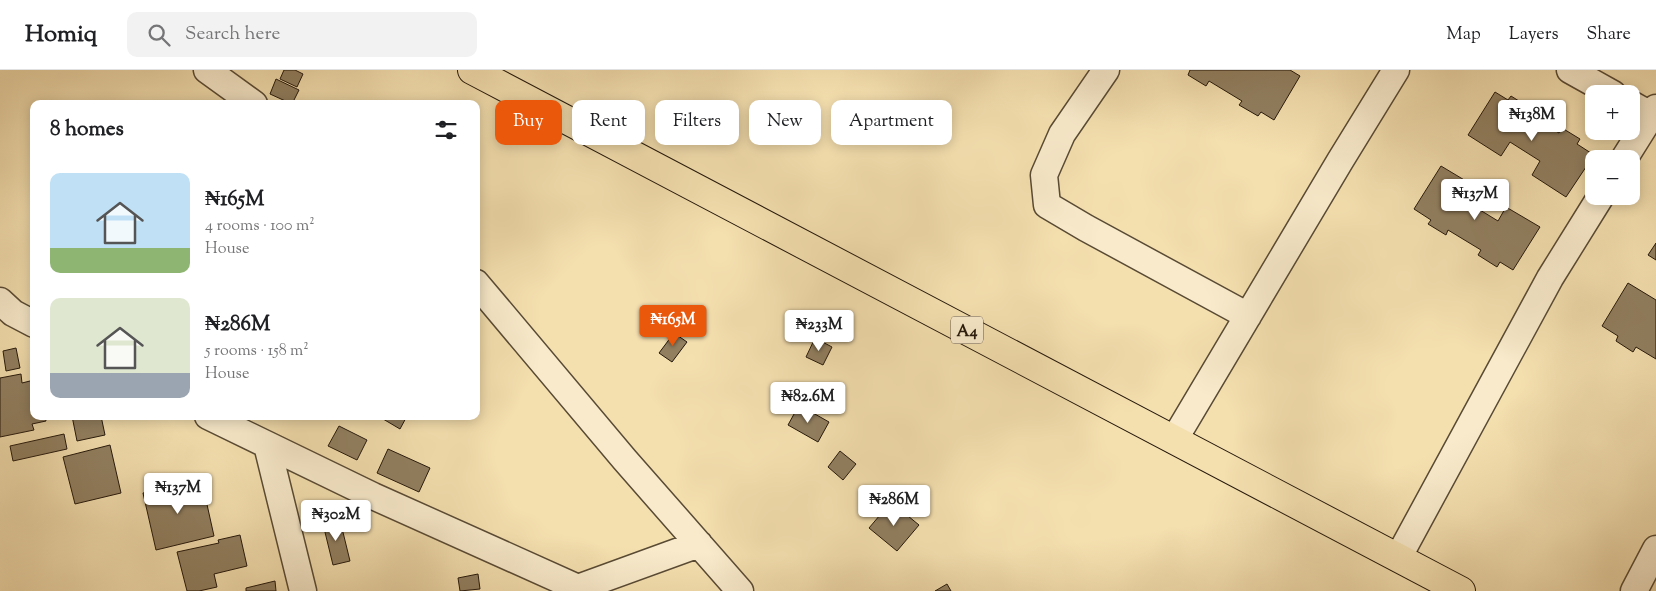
<!DOCTYPE html>
<html lang="en">
<head>
<meta charset="utf-8">
<style>
	body { margin:0; font-family:"Sorts Mill Goudy",serif; background:#f2f2f2; color:#202124; height:100vh; display:flex; flex-direction:column; font-size:19px; white-space:nowrap }
	* { box-sizing:border-box; margin:0 }
	p { font-size:16px; color:#757577 }
	.icon { flex:none; width:28px; height:28px; fill:none; stroke:currentColor; stroke-width:2; stroke-linecap:round; stroke-linejoin:round }
	.map { position:relative; flex:1; overflow:hidden }
	.sheet { position:absolute; left:30px; top:30px; width:450px; height:320px; display:flex; flex-direction:column; background:#fff; border-radius:10px; box-shadow:0 2px 12px #0003 }
	.sheet>* { flex:none }
	.banner { position:absolute; left:495px; top:30px; width:475px; height:45px; display:flex; gap:10px }
	.tools { position:absolute; left:1585px; top:15px; display:grid; gap:10px }
	.tools a { display:grid; place-items:center; width:55px; height:55px; border-radius:10px; background:#fff; box-shadow:0 2px 12px #0003; font-size:25px }
	.price { position:absolute; translate:-50% -42px; padding:0 11px; border-radius:5px; background:#fff; color:#222; font-size:16px; line-height:32px; filter:drop-shadow(0 1px 2px #0008) }
	.price::after { content:''; position:absolute; left:50%; top:30px; width:15px; height:11px; margin-left:-8px; background:inherit; clip-path:polygon(0 0,100% 0,50% 100%) }
	.price.active { background:#ea580c; color:#fff }
	ul { padding:0; list-style:none }
	li { display:flex; align-items:center; gap:15px; height:125px; padding:0 20px }
	li span { display:grid; place-items:center; flex:none; width:140px; height:100px; border-radius:10px; color:#555 }
	li>.icon { margin-inline-start:auto }
	span .icon { width:60px; height:60px; fill:#fffc; stroke-width:1 }
	li b { font-size:21px }
	h2 { display:flex; justify-content:space-between; align-items:center; height:60px; padding:0 20px; font-size:21px }
	.tag { padding:0 18px; border-radius:10px; background:#fff; box-shadow:0 2px 12px #0003; font-size:18px; line-height:45px }
	.tag.active { background:#ea580c; color:#fff }
	header { display:flex; align-items:center; gap:30px; box-sizing:border-box; height:70px; padding:0 25px; background:#fff; border-bottom:1px solid #e0e0e0 }
	header strong { font-size:24px }
	nav { display:flex; gap:28px; margin-inline-start:auto; font-size:18px }
	.search { width:350px; height:45px; background:#f2f2f2; display:flex; align-items:center; gap:12px; box-sizing:border-box; padding:0 18px; border-radius:10px; color:#757577; font-size:19px }
	.map>svg:first-child { display:block }
	.building { fill:#917f60; stroke:#25180b }
	.lines { fill:none; stroke-linecap:round; stroke-linejoin:round }
	.minor-casing { stroke:#594a34; stroke-width:29 }
	.trunk-casing { stroke:#25180b; stroke-width:30 }
	.minor { stroke:#f8eacb; stroke-width:26 }
	.trunk { stroke:#f4dfaf; stroke-width:28 }
	.labels { text-anchor:middle; stroke-width:4; stroke-linejoin:round; paint-order:stroke }
	.shield { fill:#f8eacb; stroke:#645745; stroke-width:1 }
	.shield-label { font-size:16px; font-weight:bold; fill:#25180b }
</style>
</head>
<body>
<header>
<strong>Homiq</strong>
<div class="search"><svg class="icon" aria-label="search" viewBox="0 0 24 24"><circle cx="10" cy="10" r="6"/><path d="M15 15l6 6"/></svg>Search here</div>
<nav><a>Map</a><a>Layers</a><a>Share</a></nav>
</header>
<div class="map">
<svg width="1656" height="521" viewBox="0 0 1656 521">
	<rect width="100%" height="100%" fill="#f4dfaf"/>
	<filter id="stains"><feTurbulence type="fractalNoise" baseFrequency=".004" numOctaves="4"/><feColorMatrix values="0 0 0 0 .2 0 0 0 0 .09 0 0 0 0 .02 0 0 0 .5 -.17"/></filter>
	<radialGradient id="worn" r=".72"><stop offset=".6" stop-color="#630" stop-opacity="0"/><stop offset="1" stop-color="#630" stop-opacity=".3"/></radialGradient>
	<path class="building" d="M284,0H295L303,4L297,17L280,9Z
		M1190,0H1290L1300,6L1274,50L1261,42L1258,46L1239,35L1242,31L1209,11L1206,16L1188,5Z
		M276,9L299,20L292,34L270,24Z
		M1495,22L1508,30L1511,26L1530,38L1527,43L1559,63L1562,58L1580,69L1577,74L1594,85L1566,127L1532,105L1540,91L1510,72L1501,86L1468,65Z
		M1441,96L1476,117L1467,132L1498,151L1506,137L1540,157L1513,200L1500,192L1497,197L1478,185L1481,180L1448,160L1446,165L1428,154L1431,150L1414,139Z
		M1656,173V190L1648,185Z
		M1628,213L1656,230V289L1636,277L1633,282L1616,271L1618,266L1602,256Z
		M674,263L687,272L672,292L659,283Z
		M815,268L832,277L823,295L806,287Z
		M16,278L20,298L6,301L3,281Z
		M21,304L22,313L34,310V346H45L46,351L32,354L34,360L0,367V308Z
		M799,335L829,352L818,372L788,355Z
		M72,346H101L105,365L77,371Z
		M378,346H407L400,359Z
		M339,356L367,370L357,390L328,376Z
		M64,364L67,379L13,391L10,376Z
		M110,375L121,423L75,434L63,387Z
		M388,379L430,398L419,422L377,403Z
		M840,381L856,394L843,410L828,397Z
		M202,412L214,466L156,480L143,423L183,413V416Z
		M891,432L919,455L897,481L869,458Z
		M340,450L350,491L333,495L323,454Z
		M240,465L247,496L214,504L217,517L199,521H187L177,482L219,473L218,470Z
		M478,504L480,519L460,521L458,508Z
		M275,511L276,521H246V518Z
		M947,514L951,521H935Z"/>
	<g class="lines">
		<g class="minor-casing">
			<path id="minor" d="M207,0L254,34
				M1106,0L1062,64L1044,105L1047,135L1086,158L1248,246
				M1570,0L1613,24
				M1631,34L1656,48
				M1624,89L1656,38
				M476,213L625,390L740,521
				M0,231L13,243L34,254
				M208,346L373,426L578,518L699,474
				M1174,370L1340,91L1396,0
				M267,375L303,521
				M1398,488L1550,208L1601,126
				M1634,521L1656,479"/>
		</g>
		<g class="trunk-casing">
			<path id="trunk" d="M472,0L1461,521"/>
		</g>
		<use href="#minor" class="minor"/>
		<use href="#trunk" class="trunk"/>
	</g>
	<g class="labels">
		<rect class="shield" x="951" y="246.5" width="32" height="27" rx="4"/>
		<g class="shield-label">
			<text x="967" y="266">A4</text>
		</g>
	</g>
	<rect width="100%" height="100%" filter="url(#stains)"/>
	<rect width="100%" height="100%" fill="url(#worn)"/>
</svg>
<div class="tools">
<a>+</a>
<a>−</a>
</div>
<b class="price" style="left:1532px;top:72px">₦138M</b>
<b class="price" style="left:1475px;top:151px">₦137M</b>
<b class="price active" style="left:673px;top:277px">₦165M</b>
<b class="price" style="left:819px;top:282px">₦233M</b>
<b class="price" style="left:808px;top:354px">₦82.6M</b>
<b class="price" style="left:178px;top:445px">₦137M</b>
<b class="price" style="left:894px;top:457px">₦286M</b>
<b class="price" style="left:336px;top:472px">₦302M</b>
<div class="banner">
<a class="tag active">Buy</a>
<a class="tag">Rent</a>
<a class="tag">Filters</a>
<a class="tag">New</a>
<a class="tag">Apartment</a>
</div>
<section class="sheet">
<h2>8 homes<svg class="icon" aria-label="filters" viewBox="0 0 24 24"><path d="M4 7h16M4 17h16"/><circle cx="9" cy="7" r="2"/><circle cx="15" cy="17" r="2"/></svg></h2>
<ul>
<li><span style="background:linear-gradient(#bfe0f5 75%,#8fb573 0)"><svg class="icon" aria-label="home" viewBox="0 0 24 24"><path d="M3 11l9-7 9 7M6 9v11h12V9"/></svg></span><div><b>₦165M</b><p>4 rooms · 100 m²</p><p>House</p></div></li>
<li><span style="background:linear-gradient(#dfe7d0 75%,#9aa5b1 0)"><svg class="icon" aria-label="home" viewBox="0 0 24 24"><path d="M3 11l9-7 9 7M6 9v11h12V9"/></svg></span><div><b>₦286M</b><p>5 rooms · 158 m²</p><p>House</p></div></li>
</ul>
</section>
</div>
</body>
</html>
